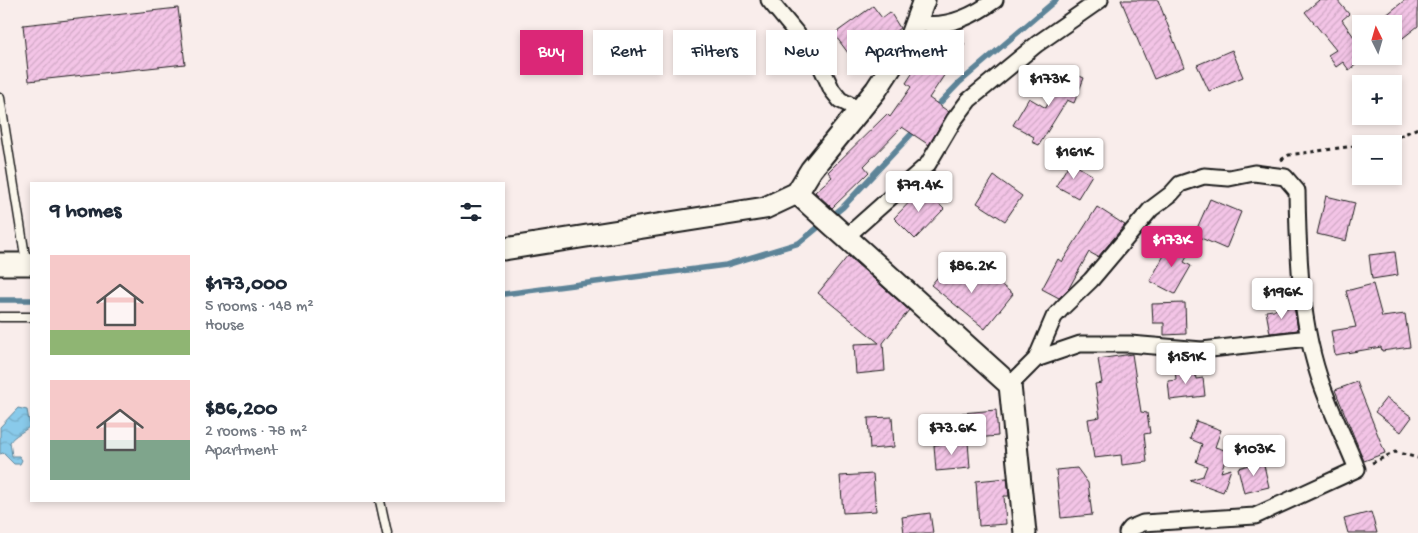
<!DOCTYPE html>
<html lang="en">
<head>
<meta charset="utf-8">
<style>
	body { margin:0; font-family:"Gochi Hand",sans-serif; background:#f2f2f3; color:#1f2937; height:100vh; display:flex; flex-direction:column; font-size:19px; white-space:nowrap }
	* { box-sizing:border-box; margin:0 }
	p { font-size:16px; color:#747a83 }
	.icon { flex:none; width:28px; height:28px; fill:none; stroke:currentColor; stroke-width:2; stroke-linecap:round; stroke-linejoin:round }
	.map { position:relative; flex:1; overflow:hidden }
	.drawer { position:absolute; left:30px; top:182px; width:475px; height:320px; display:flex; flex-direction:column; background:#fff; border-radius:0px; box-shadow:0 2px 8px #0003 }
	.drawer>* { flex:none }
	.top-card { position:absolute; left:520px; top:30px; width:475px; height:45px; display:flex; gap:10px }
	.needle { width:32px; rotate:355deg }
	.buttons { position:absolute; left:1352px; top:15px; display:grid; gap:10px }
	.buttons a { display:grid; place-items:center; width:50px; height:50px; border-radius:0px; background:#fff; box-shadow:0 2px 8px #0003; font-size:25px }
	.price { position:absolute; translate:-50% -42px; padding:0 11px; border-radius:5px; background:#fff; color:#222; font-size:16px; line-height:32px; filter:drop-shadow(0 1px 2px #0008) }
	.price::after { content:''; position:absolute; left:50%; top:30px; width:15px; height:11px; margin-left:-8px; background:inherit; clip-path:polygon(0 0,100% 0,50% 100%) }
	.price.selected { background:#db2777; color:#fff }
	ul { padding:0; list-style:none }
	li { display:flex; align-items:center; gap:15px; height:125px; padding:0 20px }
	li span { display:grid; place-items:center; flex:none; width:140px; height:100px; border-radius:0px; color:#555 }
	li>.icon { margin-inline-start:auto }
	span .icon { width:60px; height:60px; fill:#fffc; stroke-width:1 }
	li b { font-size:21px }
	h2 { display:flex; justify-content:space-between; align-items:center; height:60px; padding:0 20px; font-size:21px }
	.tag { padding:0 18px; border-radius:0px; background:#fff; box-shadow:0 2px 8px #0003; font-size:18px; line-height:45px }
	.tag.selected { background:#db2777; color:#fff }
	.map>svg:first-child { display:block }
	.water { fill:url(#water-waves); stroke:#5d8498 }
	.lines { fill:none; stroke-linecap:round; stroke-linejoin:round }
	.stream { stroke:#5d8498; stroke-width:5.5 }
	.building { fill:url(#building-hatch); stroke:#1c1c1c }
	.lane-casing { stroke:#1c1c1c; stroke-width:11 }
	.street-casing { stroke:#1c1c1c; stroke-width:19 }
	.secondary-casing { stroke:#1c1c1c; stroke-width:25 }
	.path { stroke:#1c1c1c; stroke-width:3; stroke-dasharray:4 4; stroke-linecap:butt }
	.lane { stroke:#fbf7ec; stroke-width:8 }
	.street { stroke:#fbf7ec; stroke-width:15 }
	.secondary { stroke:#fbf7ec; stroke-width:21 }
</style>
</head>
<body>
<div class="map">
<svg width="1418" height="533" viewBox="0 0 1418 533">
	<defs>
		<pattern id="water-waves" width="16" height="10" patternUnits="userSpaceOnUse" patternTransform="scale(1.25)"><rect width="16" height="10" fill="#89caea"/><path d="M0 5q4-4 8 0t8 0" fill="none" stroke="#76adc8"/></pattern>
		<pattern id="building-hatch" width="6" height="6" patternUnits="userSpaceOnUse" patternTransform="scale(1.25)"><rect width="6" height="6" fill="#f3c4e6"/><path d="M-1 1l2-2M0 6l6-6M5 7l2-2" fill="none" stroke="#d0a8c5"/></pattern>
	</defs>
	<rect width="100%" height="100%" fill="#f9edeb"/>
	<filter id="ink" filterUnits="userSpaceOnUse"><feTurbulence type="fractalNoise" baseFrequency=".02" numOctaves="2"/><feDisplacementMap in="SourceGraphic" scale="10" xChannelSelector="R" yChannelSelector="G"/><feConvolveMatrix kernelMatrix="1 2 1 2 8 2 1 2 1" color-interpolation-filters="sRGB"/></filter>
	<g filter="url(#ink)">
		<path class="water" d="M18,408L27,410L30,426C24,432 14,435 10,442L12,456H19L22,460L20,464H14L3,453L0,454V427Z"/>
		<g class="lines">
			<path class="stream" d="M933,110L959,83L1056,0
				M504,294L726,265L799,243L843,207L917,128
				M0,300H31"/>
		</g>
		<path class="building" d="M1121,0H1158L1184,67L1154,79Z
			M1319,0H1337L1349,14L1342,20L1361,47L1355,53L1361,61L1349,70L1343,62L1336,67L1328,55L1336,50L1305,12Z
			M1405,0H1418V26L1394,45V24H1375Z
			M873,6L882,18L890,12L900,28L854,61L834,34Z
			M178,8L185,64L29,81L23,25Z
			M952,35L965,44L929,98L949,112L929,145L902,127L864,166L869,172L832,208L815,192L832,177L828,172L887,114L890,117L911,87L906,83L934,40L944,47Z
			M1232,50L1243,77L1209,91L1197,65Z
			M1063,69L1084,78L1074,103L1067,100L1039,145L1032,142L1034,137L1013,125L1029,98L1046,108Z
			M1070,162L1092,175L1078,198L1056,186Z
			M994,176L1022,196L1005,221L977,203Z
			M923,188L944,209L915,239L894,218Z
			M1326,196L1355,203L1346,241L1317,234Z
			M1210,199L1241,212L1226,249L1194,235Z
			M1097,207L1125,225L1098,257L1089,252L1069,288L1059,298L1042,289L1058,259L1062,262Z
			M1173,239L1191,250L1184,262L1191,266L1175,294L1150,281Z
			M1395,252L1398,275L1372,279L1369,255Z
			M848,256L909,310L883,343L885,371L856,374L854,344L879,343L818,293Z
			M952,260L983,285L990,276L1013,294L985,329L931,285Z
			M1373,284L1382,317L1405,314L1410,347L1382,351L1381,347L1335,355L1331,331L1356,327L1346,291Z
			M1185,303L1186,334L1164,335V323H1153L1152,304Z
			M1294,307L1298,330L1270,333L1266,311Z
			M1132,354L1141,412L1147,413L1150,433L1144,434L1147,462L1122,465L1121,455L1094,458L1088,419L1100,417L1095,384L1102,383L1098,359Z
			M1194,366L1196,379L1203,378L1205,396L1170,400L1168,381L1176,380L1175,369Z
			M1357,382L1385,453L1364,461L1335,390Z
			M1386,398L1412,417L1401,432L1375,412Z
			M996,410L998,436L964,439L962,413Z
			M892,417L894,447L870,449L868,418Z
			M1196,421L1221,430L1215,447L1228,451L1221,472L1231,469L1223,492L1190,480L1203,476L1207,466L1196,462L1202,444L1190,439Z
			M968,442L970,468L936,471L934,445Z
			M1263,461L1269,487L1244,493L1238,468Z
			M1077,468L1088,483L1092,515L1061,518L1056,470Z
			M873,474L876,511L843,513L840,476Z
			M1007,478L1009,496H1004L1006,524L979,526L976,481Z
			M1371,512L1377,533H1348L1344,519Z
			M930,513L933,533H904L902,517Z"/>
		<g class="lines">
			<g class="lane-casing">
				<path id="lane" d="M0,98L26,262
					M0,317H31
					M380,501L387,533"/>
			</g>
			<g class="street-casing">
				<path id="street" d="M769,0L817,58L832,90L840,100L860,110
					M917,23C946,29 972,17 995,0
					M846,237L928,164L954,120L969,100L1037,44L1100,0
					M1036,359L1080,344H1130L1202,350L1309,338
					M1010,385L1036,359L1054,317L1063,307L1091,280L1151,209L1171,194L1180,184L1204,176L1229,178L1254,173L1285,177L1297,191C1298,256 1300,326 1323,388C1333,415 1346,442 1357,469L1255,516L1143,523L1131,528L1127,533"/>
			</g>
			<g class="secondary-casing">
				<path id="secondary" d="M797,193L1010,385L1025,533
					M504,249L765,208L797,193L811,170L876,90L910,38L924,0
					M0,264H31"/>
			</g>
			<path class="path" d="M1368,144L1395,138L1418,128
				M1281,160L1289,155L1361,145
				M1372,463L1395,452L1418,458"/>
			<use href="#lane" class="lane"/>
			<use href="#street" class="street"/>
			<use href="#secondary" class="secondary"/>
		</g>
	</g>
</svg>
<div class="buttons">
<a><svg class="needle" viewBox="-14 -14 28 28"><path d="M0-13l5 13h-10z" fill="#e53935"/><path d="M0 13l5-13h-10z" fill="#747a83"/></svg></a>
<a>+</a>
<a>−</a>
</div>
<b class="price" style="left:1049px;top:107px">$173K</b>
<b class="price" style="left:1074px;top:180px">$161K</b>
<b class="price" style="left:919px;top:213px">$79.4K</b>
<b class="price selected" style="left:1172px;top:268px">$173K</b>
<b class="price" style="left:972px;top:294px">$86.2K</b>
<b class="price" style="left:1282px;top:320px">$196K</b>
<b class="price" style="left:1186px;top:385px">$151K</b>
<b class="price" style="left:952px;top:456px">$73.6K</b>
<b class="price" style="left:1254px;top:477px">$103K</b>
<div class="top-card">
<a class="tag selected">Buy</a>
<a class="tag">Rent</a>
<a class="tag">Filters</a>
<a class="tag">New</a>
<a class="tag">Apartment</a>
</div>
<section class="drawer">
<h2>9 homes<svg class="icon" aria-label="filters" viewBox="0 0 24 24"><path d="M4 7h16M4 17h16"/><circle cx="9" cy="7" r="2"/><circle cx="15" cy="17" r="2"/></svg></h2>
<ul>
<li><span style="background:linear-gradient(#f6c9c9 75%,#8fb573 0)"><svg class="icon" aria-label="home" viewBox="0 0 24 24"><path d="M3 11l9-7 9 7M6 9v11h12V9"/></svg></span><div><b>$173,000</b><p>5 rooms · 148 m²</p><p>House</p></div></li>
<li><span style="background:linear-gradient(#f6c9c9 60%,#7fa58c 0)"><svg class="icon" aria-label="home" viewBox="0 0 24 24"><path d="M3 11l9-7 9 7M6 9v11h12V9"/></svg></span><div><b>$86,200</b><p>2 rooms · 78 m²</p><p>Apartment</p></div></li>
</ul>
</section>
</div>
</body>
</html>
